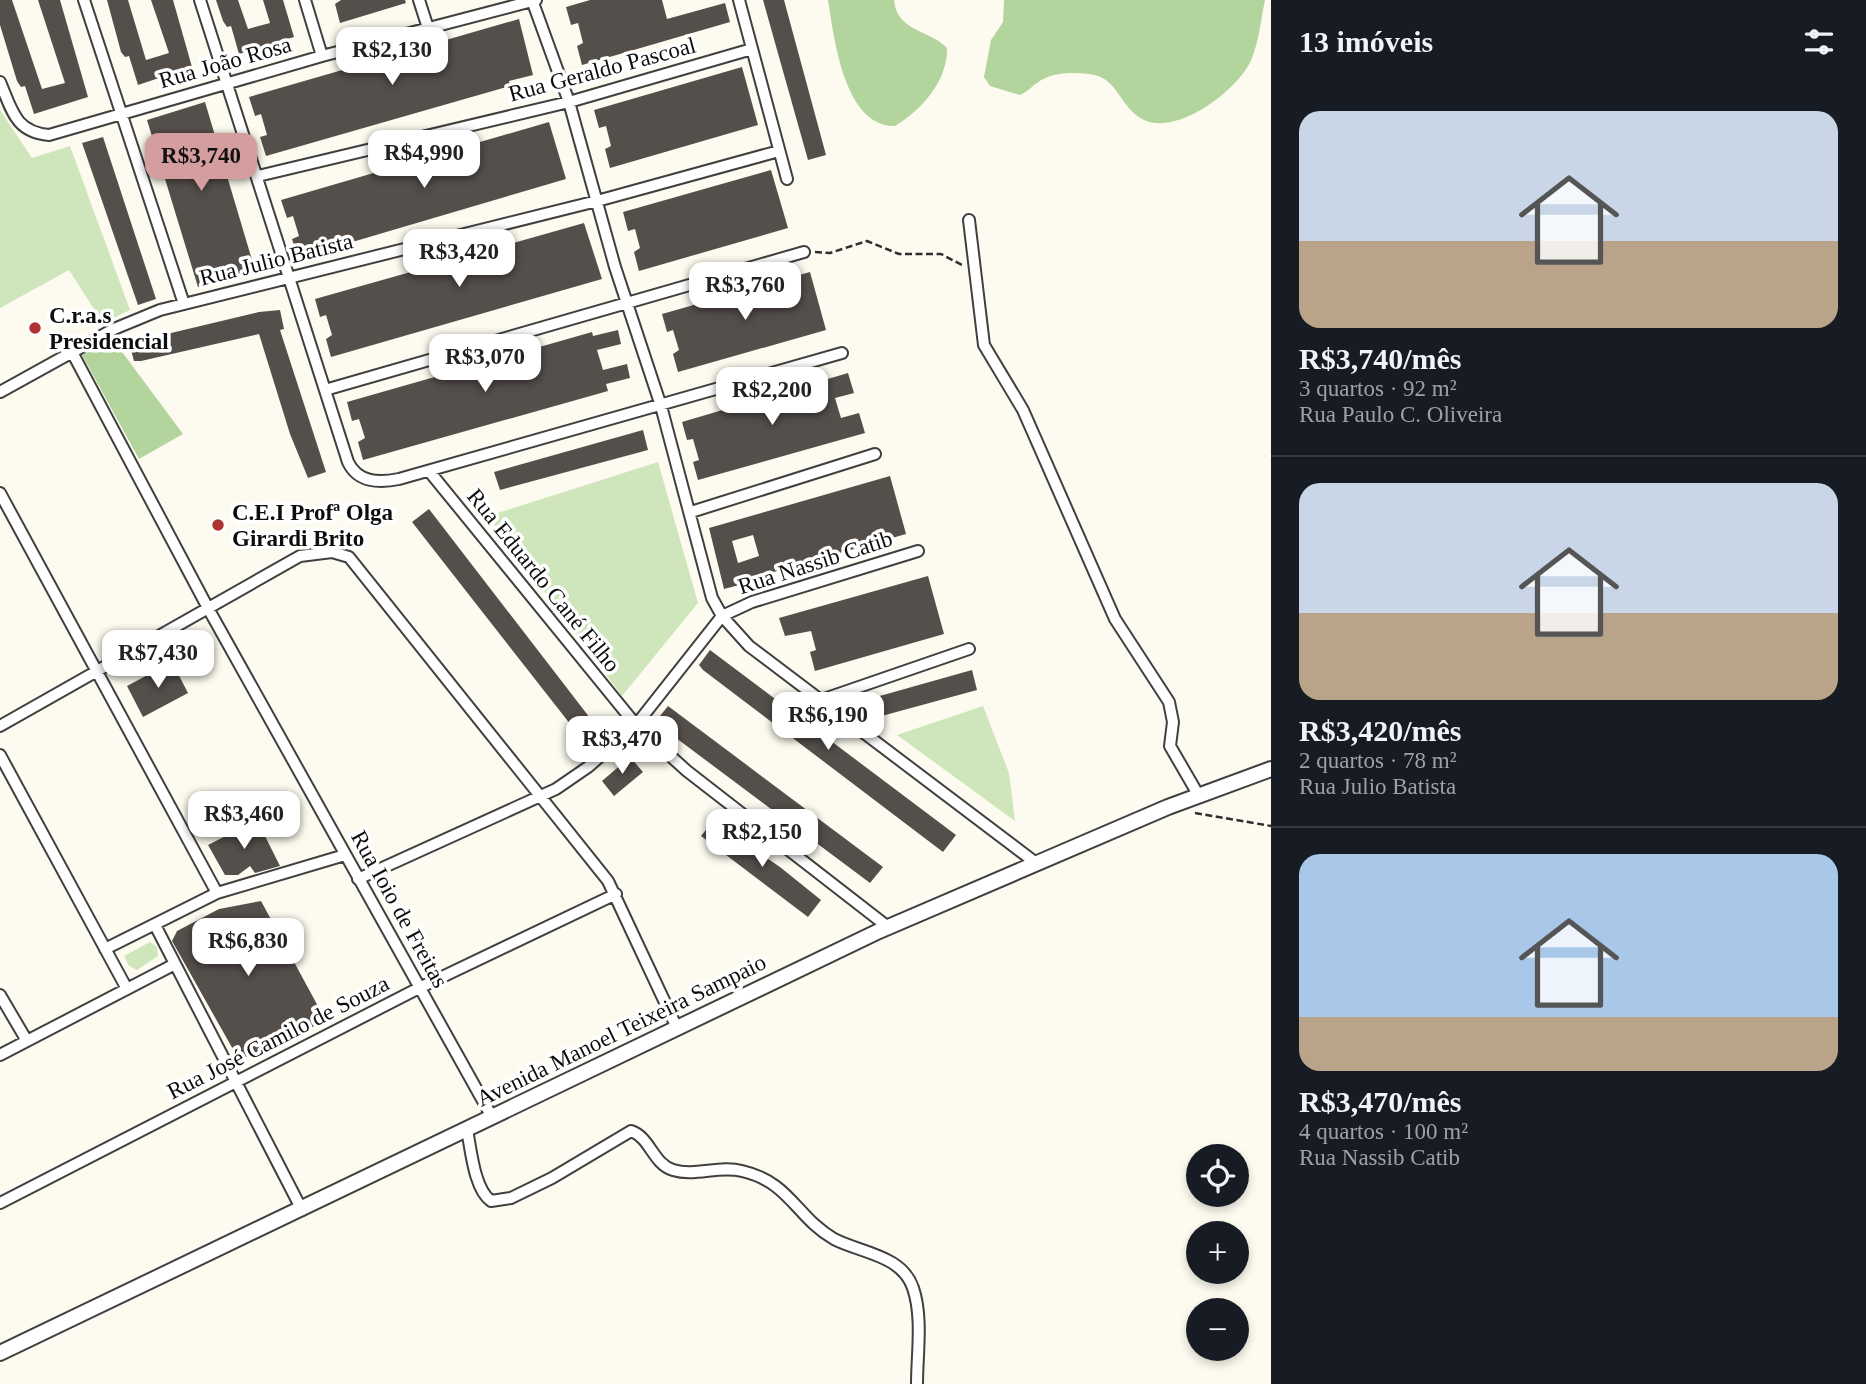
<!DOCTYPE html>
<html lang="pt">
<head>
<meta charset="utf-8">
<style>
	body { margin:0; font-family:"Times New Roman",serif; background:#242831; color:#f1f3f6; height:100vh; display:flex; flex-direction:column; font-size:26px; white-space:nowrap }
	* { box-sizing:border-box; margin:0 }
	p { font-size:23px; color:#9ea1a6 }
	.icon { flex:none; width:38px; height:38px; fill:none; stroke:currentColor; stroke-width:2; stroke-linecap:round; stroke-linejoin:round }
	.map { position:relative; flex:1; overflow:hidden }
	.panel { display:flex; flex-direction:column; background:#171b24; width:595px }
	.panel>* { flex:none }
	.buttons { position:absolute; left:1186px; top:1144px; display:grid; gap:14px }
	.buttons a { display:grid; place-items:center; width:63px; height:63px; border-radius:50%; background:#171b24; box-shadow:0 4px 10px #0003; font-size:35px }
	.price { position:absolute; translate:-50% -60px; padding:0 16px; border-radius:14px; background:#fff; color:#222; font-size:23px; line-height:46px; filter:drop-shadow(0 2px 4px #0008) }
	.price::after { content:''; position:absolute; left:50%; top:42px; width:21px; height:16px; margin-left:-10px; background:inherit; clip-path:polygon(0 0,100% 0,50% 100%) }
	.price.current { background:#d49d9e; color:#111 }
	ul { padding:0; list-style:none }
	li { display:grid; align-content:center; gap:14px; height:371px; padding:0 28px }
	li+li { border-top:2px solid #363941 }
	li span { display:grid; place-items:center; height:217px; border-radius:21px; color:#555 }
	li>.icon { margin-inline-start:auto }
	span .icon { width:126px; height:126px; fill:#fffc; stroke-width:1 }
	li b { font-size:30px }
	h2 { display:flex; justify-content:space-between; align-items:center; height:84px; padding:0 28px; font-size:30px }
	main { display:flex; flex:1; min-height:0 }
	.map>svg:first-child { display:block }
	.green { fill:#cfe5bc }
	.forest { fill:#b3d49d }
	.building { fill:#554f4b; fill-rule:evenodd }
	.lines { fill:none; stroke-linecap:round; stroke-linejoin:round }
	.minor-casing { stroke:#404040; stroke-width:14 }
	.tertiary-casing { stroke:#404040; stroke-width:18 }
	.path { stroke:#2f2f2f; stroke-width:2.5; stroke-dasharray:7 3.5; stroke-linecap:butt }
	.minor { stroke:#fff; stroke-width:10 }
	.tertiary { stroke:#fff; stroke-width:14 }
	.poi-dot { fill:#b03333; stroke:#fff; stroke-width:2.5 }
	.labels { text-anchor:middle; stroke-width:7; stroke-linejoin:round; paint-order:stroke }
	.street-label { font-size:23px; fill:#0d0d0d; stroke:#fff }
	.poi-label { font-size:23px; font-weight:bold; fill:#0d0d0d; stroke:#fff; text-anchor:start }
</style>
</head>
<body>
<main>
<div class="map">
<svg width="1271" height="1384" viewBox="0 0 1271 1384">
	<rect width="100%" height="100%" fill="#fdfbef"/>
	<path class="green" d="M0,110L32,158L70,146L130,310L103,323L69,270L0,308Z
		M658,462L698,603L622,696L488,516Z
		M983,706L1009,773L1015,821L897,735Z
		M150,942L157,947L158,956L137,970L129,966L124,956Z"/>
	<path class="forest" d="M828,0H894C897,32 929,29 947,48C948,80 922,110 895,126C844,127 834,37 828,0Z
		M1004,0H1265C1261,18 1259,41 1252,58C1240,89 1178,136 1144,120C1119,108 1119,77 1089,74C1072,72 1051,72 1037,83C1030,88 1028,91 1020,95L990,86L984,77L991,40L1003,22Z
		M111,337L183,434L139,459L82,355Z"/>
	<path class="building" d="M0,0H12L42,89L65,83L38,0H60L88,97L34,114L25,86L21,87L17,81L0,25Z
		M107,0H128L146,60L169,53L151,0H173L192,67L138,85L129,56L125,57L121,52Z
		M216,0H238L248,29L270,23L263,0H283L294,37L239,54L231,26L227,27L223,21Z
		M341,0H405L406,3L340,23L335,4Z
		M590,0H662L667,19L725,3L730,22L582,65L577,46L583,43L578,23L571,25L566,7Z
		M763,0H784L826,155L808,160Z
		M519,19L533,75L509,81L510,86L266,156L260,137L267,135L261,114L255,116L249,97Z
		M742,67L758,125L610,168L605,149L611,146L606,126L599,128L594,110Z
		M205,102L255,270L237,275L233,269L214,275L216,282L198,287L147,120Z
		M549,122L566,179L298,258L292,239L299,236L293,216L287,218L281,200Z
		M103,137L156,299L138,305L82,143Z
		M771,170L788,228L639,271L634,252L640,248L635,229L628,231L623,212Z
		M584,223L602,279L331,357L326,339L332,335L326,315L320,317L315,299Z
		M810,272L826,330L678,372L673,354L679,350L673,330L667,332L662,314Z
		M280,310L284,329L280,330L326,472L308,478L290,434L259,334L141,361H134L129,343L259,312Z
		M618,330L621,344L597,350L603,370L627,364L630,378L606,384L608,391L363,460L358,442L365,438L359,419L352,421L347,402L592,332L593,336Z
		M848,373L854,393L835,398L841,418L859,413L865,433L698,480L693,462L699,460L693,439L687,440L682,422Z
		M643,430L648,450L500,490L494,472Z
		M890,476L906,534L742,581L743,584L724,589L709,528ZM753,535L759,556L738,563L732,541Z
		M429,509L600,731L585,743L412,522Z
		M928,576L944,634L815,671L810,652L816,650L811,631L785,636L779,618Z
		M710,650L956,835L943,852L703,670L699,665Z
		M172,662L188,693L143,717L127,686Z
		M972,670L977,690L867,720L862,701Z
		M668,706L883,867L870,883L660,726L656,721Z
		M630,757L643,772L614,796L602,781Z
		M257,820L280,866L255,873L250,866L238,875H225L208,845Z
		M713,821L780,867L821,900L808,917L701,836Z
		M261,901L326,1021L239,1060L172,941L177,931L219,909Z"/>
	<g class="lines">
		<g class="minor-casing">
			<path id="minor" d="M84,0L184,304
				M200,0L348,462C358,483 379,483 399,479L842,353
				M305,0L322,56
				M419,0L428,28
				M532,0L569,102L615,267L661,406L712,598L722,616L749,646L1036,863
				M739,0L787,179
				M0,82C12,110 15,132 49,135L322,56L536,0
				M258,176L569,102L752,49
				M969,220L984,345L1023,410L1115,619L1169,702L1173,722L1170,746L1199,796
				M72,352L209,610L492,1117
				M325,390L804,252
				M0,392L114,329L160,310L597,201L779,151
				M429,471L636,725L687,771L888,927
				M0,493L217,893
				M691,512L875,454
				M821,700L969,649
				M0,726L300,556L332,552L349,557L608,881L677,1028
				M0,755L127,989
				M358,879L556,789L588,767L636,725L722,616L752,602L918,551
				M155,925L302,1210
				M105,949L217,893L345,855
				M0,995L27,1041
				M0,1055L175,964
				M467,1130C471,1149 474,1189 491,1201L511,1198L552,1178L631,1131C650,1137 653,1164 673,1170C695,1177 719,1165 742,1171C790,1182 796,1217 834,1239C861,1253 902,1255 913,1288C923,1317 917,1354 917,1384
				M0,1203L419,988L616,894"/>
		</g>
		<g class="tertiary-casing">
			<path id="tertiary" d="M0,1353L879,931L1168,807L1271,769"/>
		</g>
		<path class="path" d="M815,252L830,253L867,241L899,254H941L962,265
			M1195,813L1271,826"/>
		<use href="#minor" class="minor"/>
		<use href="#tertiary" class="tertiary"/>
	</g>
	<g class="poi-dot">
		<circle cx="35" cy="328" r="7"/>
		<circle cx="218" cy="525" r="7"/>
	</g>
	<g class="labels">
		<g class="street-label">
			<text transform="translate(225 62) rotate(-16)" y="8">Rua João Rosa</text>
			<text transform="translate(602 69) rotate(-15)" y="8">Rua Geraldo Pascoal</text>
			<text transform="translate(276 259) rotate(-14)" y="8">Rua Julio Batista</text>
			<text transform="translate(815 562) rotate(-18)" y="8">Rua Nassib Catib</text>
			<text transform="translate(544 580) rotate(51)" y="8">Rua Eduardo Cané Filho</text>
			<text transform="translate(400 909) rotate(61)" y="8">Rua Ioio de Freitas</text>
			<text transform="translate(621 1030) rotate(-26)" y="8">Avenida Manoel Teixeira Sampaio</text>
			<text transform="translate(278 1037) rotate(-27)" y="8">Rua José Camilo de Souza</text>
		</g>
		<g class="poi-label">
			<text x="49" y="323">C.r.a.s<tspan x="49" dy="26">Presidencial</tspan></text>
			<text x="232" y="520">C.E.I Profª Olga<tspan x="232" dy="26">Girardi Brito</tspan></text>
		</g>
	</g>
</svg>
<div class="buttons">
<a><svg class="icon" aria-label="locate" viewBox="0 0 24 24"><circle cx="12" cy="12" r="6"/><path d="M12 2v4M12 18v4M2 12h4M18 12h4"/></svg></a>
<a>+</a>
<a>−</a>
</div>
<b class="price" style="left:392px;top:87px">R$2,130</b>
<b class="price" style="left:424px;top:190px">R$4,990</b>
<b class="price current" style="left:201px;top:193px">R$3,740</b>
<b class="price" style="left:459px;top:289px">R$3,420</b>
<b class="price" style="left:745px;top:322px">R$3,760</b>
<b class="price" style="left:485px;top:394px">R$3,070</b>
<b class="price" style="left:772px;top:427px">R$2,200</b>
<b class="price" style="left:158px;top:690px">R$7,430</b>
<b class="price" style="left:828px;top:752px">R$6,190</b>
<b class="price" style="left:622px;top:776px">R$3,470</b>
<b class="price" style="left:244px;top:851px">R$3,460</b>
<b class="price" style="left:762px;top:869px">R$2,150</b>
<b class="price" style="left:248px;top:978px">R$6,830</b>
</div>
<section class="panel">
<h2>13 imóveis<svg class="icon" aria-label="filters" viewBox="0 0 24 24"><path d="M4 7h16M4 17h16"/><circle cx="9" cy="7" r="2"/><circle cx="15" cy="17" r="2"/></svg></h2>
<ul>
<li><span style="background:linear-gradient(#c9d6e8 60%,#b9a48a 0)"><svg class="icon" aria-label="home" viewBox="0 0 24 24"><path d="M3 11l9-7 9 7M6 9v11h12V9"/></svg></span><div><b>R$3,740/mês</b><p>3 quartos · 92 m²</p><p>Rua Paulo C. Oliveira</p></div></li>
<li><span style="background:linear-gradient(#c9d6e8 60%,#b9a48a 0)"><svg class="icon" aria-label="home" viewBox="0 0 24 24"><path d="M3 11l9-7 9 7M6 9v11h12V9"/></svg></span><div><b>R$3,420/mês</b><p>2 quartos · 78 m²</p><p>Rua Julio Batista</p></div></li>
<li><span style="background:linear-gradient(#a9c7e8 75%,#b9a48a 0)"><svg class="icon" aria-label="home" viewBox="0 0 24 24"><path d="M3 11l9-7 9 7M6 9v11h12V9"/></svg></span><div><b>R$3,470/mês</b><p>4 quartos · 100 m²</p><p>Rua Nassib Catib</p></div></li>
</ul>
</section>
</main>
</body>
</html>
